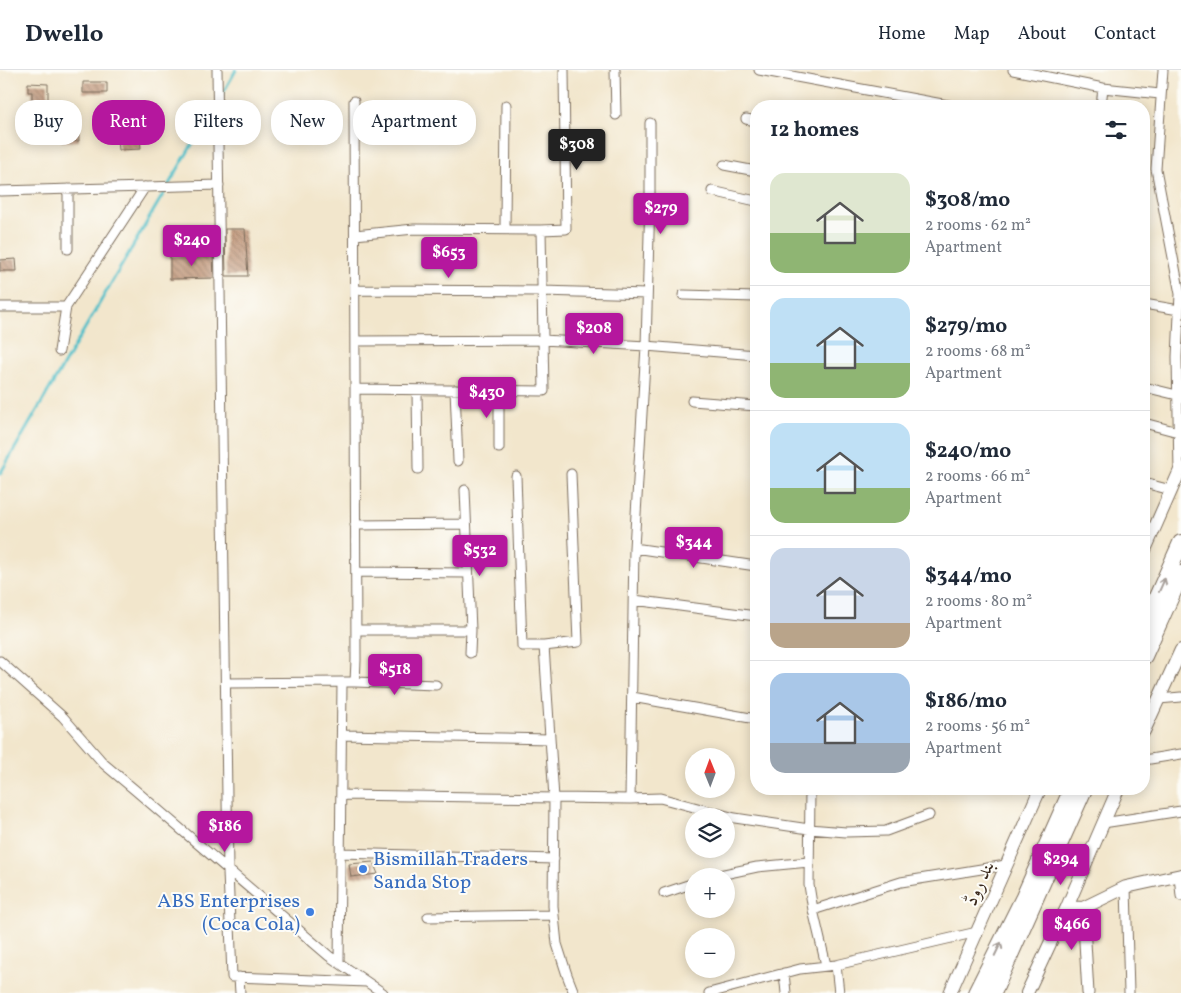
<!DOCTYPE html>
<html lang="en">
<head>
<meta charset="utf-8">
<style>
	body { margin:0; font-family:Vollkorn,Amiri,serif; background:#f2f2f3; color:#1f2937; height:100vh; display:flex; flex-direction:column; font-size:19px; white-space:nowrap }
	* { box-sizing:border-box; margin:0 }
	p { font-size:16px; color:#747a83 }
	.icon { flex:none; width:28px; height:28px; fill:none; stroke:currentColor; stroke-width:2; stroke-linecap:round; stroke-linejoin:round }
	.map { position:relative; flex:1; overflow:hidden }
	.panel { position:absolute; left:750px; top:30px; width:400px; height:695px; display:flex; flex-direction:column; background:#fff; border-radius:20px; box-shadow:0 2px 12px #0003 }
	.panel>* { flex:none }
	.banner { position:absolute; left:15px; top:30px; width:475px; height:45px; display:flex; gap:10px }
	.needle { width:32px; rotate:359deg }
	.fabs { position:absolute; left:685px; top:678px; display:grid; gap:10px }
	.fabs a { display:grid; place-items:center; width:50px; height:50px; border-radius:50%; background:#fff; box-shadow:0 2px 12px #0003; font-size:25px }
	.price { position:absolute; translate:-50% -42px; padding:0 11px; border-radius:5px; background:#b5179e; color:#fff; font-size:16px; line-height:32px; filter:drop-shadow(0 1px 2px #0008) }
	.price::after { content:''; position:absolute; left:50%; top:30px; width:15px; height:11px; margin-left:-8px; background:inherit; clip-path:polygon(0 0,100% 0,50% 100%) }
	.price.selected { background:#222; color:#fff }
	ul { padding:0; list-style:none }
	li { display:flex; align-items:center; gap:15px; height:125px; padding:0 20px }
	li+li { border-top:1px solid #e0e1e3 }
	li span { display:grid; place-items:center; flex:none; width:140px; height:100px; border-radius:15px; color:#555 }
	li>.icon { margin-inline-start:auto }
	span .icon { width:60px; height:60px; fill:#fffc; stroke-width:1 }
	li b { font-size:21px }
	h2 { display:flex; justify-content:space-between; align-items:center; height:60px; padding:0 20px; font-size:21px }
	.chip { padding:0 18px; border-radius:20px; background:#fff; box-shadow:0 2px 12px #0003; font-size:18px; line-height:45px }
	.chip.selected { background:#b5179e; color:#fff }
	header { display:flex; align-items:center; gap:30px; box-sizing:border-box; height:70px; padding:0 25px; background:#fff; border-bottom:1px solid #e0e1e3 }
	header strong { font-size:24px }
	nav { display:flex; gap:28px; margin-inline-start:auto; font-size:18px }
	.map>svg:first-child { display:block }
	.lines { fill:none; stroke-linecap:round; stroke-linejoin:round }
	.stream { stroke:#52c0c9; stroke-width:3 }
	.building { fill:url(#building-back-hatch) }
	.minor-casing { stroke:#7b6c5b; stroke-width:11 }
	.tertiary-casing { stroke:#7b6c5b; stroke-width:13 }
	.secondary-casing { stroke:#7b6c5b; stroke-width:14 }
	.motorway-casing { stroke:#7b6c5b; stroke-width:18 }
	.minor { stroke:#fff; stroke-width:9 }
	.tertiary { stroke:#fff; stroke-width:11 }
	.secondary { stroke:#fff; stroke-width:12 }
	.motorway { stroke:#fff; stroke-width:16 }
	.oneway { stroke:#a79f9a }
	.shop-dot { fill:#3f7fe0; stroke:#fdfcf7; stroke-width:2 }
	.labels { text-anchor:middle; stroke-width:4; stroke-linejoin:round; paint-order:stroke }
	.shop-label { font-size:20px; fill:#366cbe; stroke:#fdfcf7; text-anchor:start }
	.street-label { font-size:20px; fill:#3b2a1e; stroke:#fdfcf7 }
</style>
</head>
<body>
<header>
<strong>Dwello</strong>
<nav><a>Home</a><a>Map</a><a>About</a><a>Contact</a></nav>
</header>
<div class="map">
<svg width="1181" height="923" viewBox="0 0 1181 923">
	<defs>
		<pattern id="building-back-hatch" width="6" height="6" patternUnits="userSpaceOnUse" patternTransform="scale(1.25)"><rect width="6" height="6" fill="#c49d82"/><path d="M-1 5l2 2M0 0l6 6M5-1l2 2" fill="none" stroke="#a0806a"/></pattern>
	</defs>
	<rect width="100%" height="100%" fill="#fdfcf7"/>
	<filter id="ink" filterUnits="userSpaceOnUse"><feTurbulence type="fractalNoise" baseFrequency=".02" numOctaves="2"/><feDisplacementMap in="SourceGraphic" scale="10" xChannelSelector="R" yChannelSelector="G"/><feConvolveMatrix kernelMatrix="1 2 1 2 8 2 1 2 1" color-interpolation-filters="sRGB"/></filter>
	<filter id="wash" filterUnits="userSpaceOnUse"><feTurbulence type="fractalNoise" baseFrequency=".0096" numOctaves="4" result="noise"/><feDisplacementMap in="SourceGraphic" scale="20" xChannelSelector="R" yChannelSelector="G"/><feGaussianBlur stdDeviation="1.12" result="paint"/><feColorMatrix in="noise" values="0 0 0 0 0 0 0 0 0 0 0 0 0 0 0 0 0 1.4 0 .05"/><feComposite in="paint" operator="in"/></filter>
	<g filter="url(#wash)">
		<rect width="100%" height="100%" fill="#f2e6cc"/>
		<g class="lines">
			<path class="stream" d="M220,28L236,0
				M0,404L214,37"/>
		</g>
		<g id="blocks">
			<path class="building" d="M83,12H107V23H83Z
				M28,13L48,14V50H32V22H28Z
				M61,47H78L79,71L61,72Z
				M140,69L141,79L119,80L118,70Z
				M225,159H245L248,206H226Z
				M213,185L214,208L170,209V186Z
				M16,189L17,201H0V190Z
				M373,792L378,804L351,807L349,794Z"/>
		</g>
	</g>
	<g filter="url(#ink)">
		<use href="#blocks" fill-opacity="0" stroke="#7b6c5b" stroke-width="1"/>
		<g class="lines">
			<g class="minor-casing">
				<path id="minor" d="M217,0L228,801L232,907L367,912
					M615,0L616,45
					M759,0L953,36
					M1013,0L1103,18L1160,24
					M1163,0L1156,99L1180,224L1177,287L1179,403
					M1101,36L1103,18
					M746,49L756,51
					M724,95L756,101
					M0,121L219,115
					M712,121L756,131
					M505,159L506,35
					M541,160L566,159L564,0
					M355,165L414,159L541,160L544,321L355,319
					M68,179V119
					M355,220L542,221L647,224
					M683,225L756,227
					M1144,234L1179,240
					M0,237H66
					M355,271L543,270L646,276L650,127V53
					M59,281L66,237L145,117
					M1144,317L1177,325
					M417,320L418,399
					M455,320L458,391
					M499,321V378
					M692,331L756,336
					M1144,353L1178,362
					M571,404L578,572L544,576L554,728L553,836L557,874L567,905L574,923
					M516,406L522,576H544
					M1144,413L1171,420
					M465,420L471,560L470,583
					M355,455L466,454
					M634,478L756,496
					M356,502L468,503
					M634,530L756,546
					M356,560H471
					M0,591L63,647L104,694L135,720L329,886L383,923
					M355,612L436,615
					M226,613L342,612
					M632,627L756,649
					M1159,629L1181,627
					M342,665L550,669
					M1144,690L1181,684
					M810,719L809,815L813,840L826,895
					M341,725L630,729L634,478L646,276L756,285
					M630,729L660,728L735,748L809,759L846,762L886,761L929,745
					M1103,753L1181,741
					M341,783L554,789
					M1179,805L1181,826
					M715,806L757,797L809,792
					M1126,817L1129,923
					M664,823L694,813
					M813,840L901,812L1006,795
					M428,847L554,845
					M339,893L342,612H355L356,590L354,31
					M836,895L839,923
					M784,903L786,923
					M239,907L240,923
					M709,923L800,899L836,895L977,862"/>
			</g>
			<g class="tertiary-casing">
				<path id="tertiary" d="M1083,838L1088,923"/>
			</g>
			<g class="secondary-casing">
				<path id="secondary" d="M1144,482L1181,398
					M1144,661L1181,580
					M1067,837L1083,838L1126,817L1181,805
					M950,923L1040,719
					M1027,923L1067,837L1118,719"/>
			</g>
			<g class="motorway-casing">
				<path id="motorway" d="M1144,556L1181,473
					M1144,586L1181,504
					M976,923L1024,827L1072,719
					M993,923L1084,719"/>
			</g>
			<use href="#minor" class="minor"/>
			<use href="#tertiary" class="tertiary"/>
			<use href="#secondary" class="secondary"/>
			<use href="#motorway" class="motorway"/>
		</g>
		<defs><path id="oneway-shaft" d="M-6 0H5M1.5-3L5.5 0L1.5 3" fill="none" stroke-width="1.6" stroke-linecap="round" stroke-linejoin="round" transform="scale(1.25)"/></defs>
		<g class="oneway">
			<use href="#oneway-shaft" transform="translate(1162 515) rotate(-66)"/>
			<use href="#oneway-shaft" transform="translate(998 879) rotate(-64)"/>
		</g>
	</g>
	<g class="shop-dot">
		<circle cx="363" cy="799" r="5"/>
		<circle cx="310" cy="842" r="5"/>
	</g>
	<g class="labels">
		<g class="shop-label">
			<text x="373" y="795">Bismillah Traders<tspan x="373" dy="23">Sanda Stop</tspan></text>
			<text x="300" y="837" text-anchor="end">ABS Enterprises<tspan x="300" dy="23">(Coca Cola)</tspan></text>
		</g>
		<g class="street-label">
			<text transform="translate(978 813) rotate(-66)" y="7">بند روڈ</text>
		</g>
	</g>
</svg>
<div class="fabs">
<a><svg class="needle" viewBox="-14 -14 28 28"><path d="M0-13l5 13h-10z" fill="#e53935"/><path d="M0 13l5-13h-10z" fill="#747a83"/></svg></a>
<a><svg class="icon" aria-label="layers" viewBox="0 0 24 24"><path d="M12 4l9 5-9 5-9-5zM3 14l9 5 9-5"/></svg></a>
<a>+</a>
<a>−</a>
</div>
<b class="price selected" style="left:577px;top:101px">$308</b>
<b class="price" style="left:661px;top:165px">$279</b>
<b class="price" style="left:192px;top:197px">$240</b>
<b class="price" style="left:449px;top:209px">$653</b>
<b class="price" style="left:594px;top:285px">$208</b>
<b class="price" style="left:487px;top:349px">$430</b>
<b class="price" style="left:694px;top:499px">$344</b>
<b class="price" style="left:480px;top:507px">$532</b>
<b class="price" style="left:395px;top:626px">$518</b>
<b class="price" style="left:225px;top:783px">$186</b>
<b class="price" style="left:1061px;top:816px">$294</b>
<b class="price" style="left:1072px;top:881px">$466</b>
<div class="banner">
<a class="chip">Buy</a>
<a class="chip selected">Rent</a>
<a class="chip">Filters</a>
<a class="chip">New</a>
<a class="chip">Apartment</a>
</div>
<section class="panel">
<h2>12 homes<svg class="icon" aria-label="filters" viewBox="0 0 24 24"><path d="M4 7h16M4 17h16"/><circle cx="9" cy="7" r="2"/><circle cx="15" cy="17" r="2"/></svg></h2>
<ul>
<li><span style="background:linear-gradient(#dfe7d0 60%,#8fb573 0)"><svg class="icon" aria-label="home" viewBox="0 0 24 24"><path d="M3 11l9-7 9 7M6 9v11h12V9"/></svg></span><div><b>$308/mo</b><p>2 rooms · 62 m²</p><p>Apartment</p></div></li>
<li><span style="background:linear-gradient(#bfe0f5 65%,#8fb573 0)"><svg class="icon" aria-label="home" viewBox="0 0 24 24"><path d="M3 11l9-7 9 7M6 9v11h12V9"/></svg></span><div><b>$279/mo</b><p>2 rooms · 68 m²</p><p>Apartment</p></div></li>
<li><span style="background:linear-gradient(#bfe0f5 65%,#8fb573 0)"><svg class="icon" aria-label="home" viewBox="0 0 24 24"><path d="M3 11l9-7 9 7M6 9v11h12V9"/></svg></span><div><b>$240/mo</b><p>2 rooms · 66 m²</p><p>Apartment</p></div></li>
<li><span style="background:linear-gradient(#c9d6e8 75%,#b9a48a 0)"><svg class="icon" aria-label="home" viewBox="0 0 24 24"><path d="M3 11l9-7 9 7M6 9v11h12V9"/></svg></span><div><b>$344/mo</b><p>2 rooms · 80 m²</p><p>Apartment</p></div></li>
<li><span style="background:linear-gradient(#a9c7e8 70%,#9aa5b1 0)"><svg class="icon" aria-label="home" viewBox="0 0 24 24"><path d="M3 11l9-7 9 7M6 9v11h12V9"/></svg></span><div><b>$186/mo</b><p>2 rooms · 56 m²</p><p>Apartment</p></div></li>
</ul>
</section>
</div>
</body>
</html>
